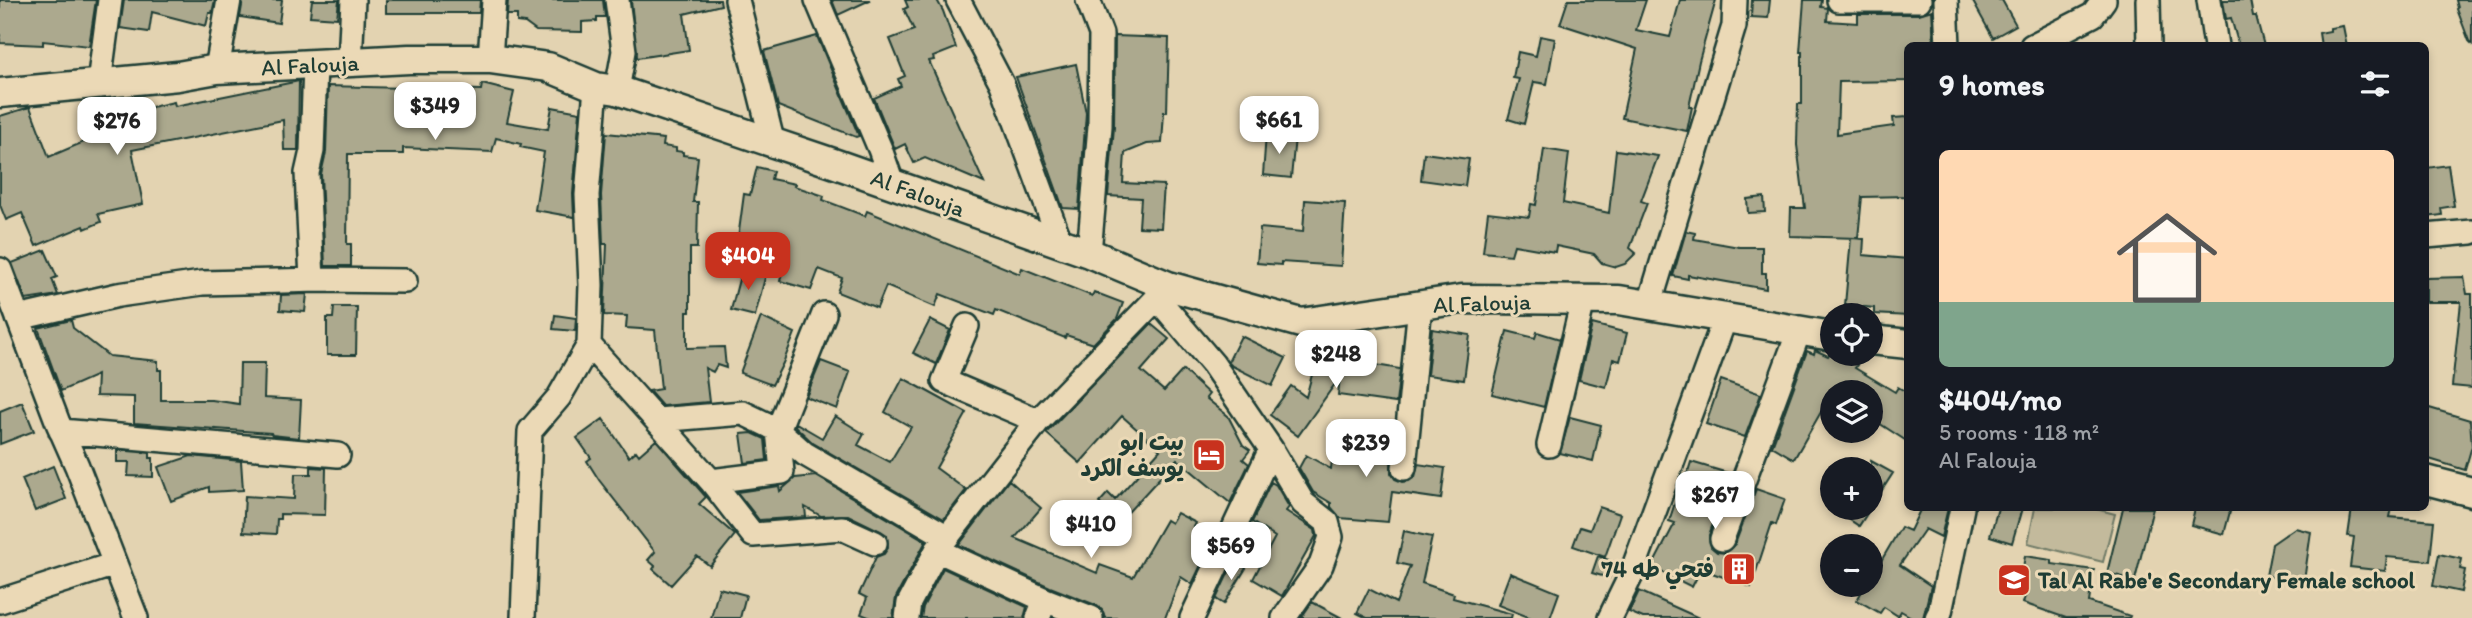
<!DOCTYPE html>
<html lang="en">
<head>
<meta charset="utf-8">
<style>
	body { margin:0; font-family:Itim,"Playpen Sans Arabic",sans-serif; background:#242831; color:#f1f3f6; height:100vh; display:flex; flex-direction:column; font-size:26px; white-space:nowrap }
	* { box-sizing:border-box; margin:0 }
	p { font-size:23px; color:#9ea1a6 }
	.icon { flex:none; width:38px; height:38px; fill:none; stroke:currentColor; stroke-width:2; stroke-linecap:round; stroke-linejoin:round }
	.map { position:relative; flex:1; overflow:hidden }
	.details { position:absolute; left:1904px; top:42px; width:525px; height:469px; display:flex; flex-direction:column; background:#171b24; border-radius:10px; box-shadow:0 4px 10px #0003 }
	.details>* { flex:none }
	.controls { position:absolute; left:1820px; top:303px; display:grid; gap:14px }
	.controls a { display:grid; place-items:center; width:63px; height:63px; border-radius:50%; background:#171b24; box-shadow:0 4px 10px #0003; font-size:35px }
	.price { position:absolute; translate:-50% -60px; padding:0 16px; border-radius:14px; background:#fff; color:#222; font-size:23px; line-height:46px; filter:drop-shadow(0 2px 4px #0008) }
	.price::after { content:''; position:absolute; left:50%; top:42px; width:21px; height:16px; margin-left:-10px; background:inherit; clip-path:polygon(0 0,100% 0,50% 100%) }
	.price.current { background:#c8321e; color:#fff }
	ul { padding:0; list-style:none }
	li { display:grid; align-content:center; gap:14px; height:371px; padding:0 35px }
	li span { display:grid; place-items:center; height:217px; border-radius:10px; color:#555 }
	li>.icon { margin-inline-start:auto }
	span .icon { width:126px; height:126px; fill:#fffc; stroke-width:1 }
	li b { font-size:30px }
	h2 { display:flex; justify-content:space-between; align-items:center; height:84px; padding:0 35px; font-size:30px }
	.map>svg:first-child { display:block }
	.green { fill:#c3ba9c; stroke:#717c68; stroke-width:2 }
	.building { fill:#aca98e; stroke:#1f3d34; stroke-width:2 }
	.lines { fill:none; stroke-linecap:round; stroke-linejoin:round }
	.minor-casing { stroke:#1f3d34; stroke-width:28 }
	.major-casing { stroke:#1f3d34; stroke-width:33 }
	.minor { stroke:#ebd9b6; stroke-width:23 }
	.major { stroke:#ebd9b6; stroke-width:28 }
	.labels { text-anchor:middle; stroke-width:6; stroke-linejoin:round; paint-order:stroke }
	.street-label { font-size:23px; fill:#1f3d34; stroke:#ebd9b6 }
	.poi-label { font-size:23px; font-weight:bold; fill:#1f3d34; stroke:#ebd9b6; text-anchor:end }
</style>
</head>
<body>
<div class="map">
<svg width="2472" height="618" viewBox="0 0 2472 618">
	<rect width="100%" height="100%" fill="#e3d3b1"/>
	<filter id="ink" filterUnits="userSpaceOnUse"><feTurbulence type="fractalNoise" baseFrequency=".0143" numOctaves="2"/><feDisplacementMap in="SourceGraphic" scale="14" xChannelSelector="R" yChannelSelector="G"/><feConvolveMatrix kernelMatrix="1 2 1 2 8 2 1 2 1" color-interpolation-filters="sRGB"/></filter>
	<g filter="url(#ink)">
		<path class="green" d="M2035,508H2092L2115,514L2103,562L2028,543Z"/>
		<path class="building" d="M0,0H96L89,46L43,41V45L0,43Z
			M124,0H215L212,13H209L206,26L152,12L149,32L120,28Z
			M243,0H282L279,23L240,17Z
			M312,0H339L337,18L310,16Z
			M386,0H480L479,13H386Z
			M508,0H603L605,17H597V21L582,22V32L536,31L525,23L517,22V15H507Z
			M631,0H720L721,5L684,14L689,50L637,58Z
			M832,0H870L838,15Z
			M905,0H937L943,11L956,48L933,57L934,60L929,61L984,183L925,158L914,163L905,144L895,149L874,98L901,86L898,79L905,76L890,39L914,30L904,9L908,7Z
			M1568,0H1646L1636,30L1670,37L1680,0H1716L1699,61L1689,107H1692L1687,131L1622,118L1637,49L1560,24Z
			M1752,0H1770L1768,18L1751,17Z
			M1804,0H1822L1821,7L1828,8L1827,21L1858,23V14H1919L1932,10L1934,46H1908V81L1839,82L1837,134L1894,126L1893,118L1908,117V196L1862,197L1858,238L1790,236L1791,208H1805L1797,145L1798,104H1802V52H1800Z
			M1972,0H2002L2016,25L1993,38Z
			M2223,0H2250L2253,16H2256L2264,46H2239L2231,18L2226,19Z
			M2456,0H2472V44L2469,41L2457,9L2458,8Z
			M2343,26L2347,46H2321L2319,33L2330,31V28Z
			M817,36L859,136L856,137L778,106L764,51Z
			M1115,36L1169,38L1167,112H1164L1162,143L1147,144L1125,153L1123,183L1164,185L1161,228L1139,227L1141,198L1108,196L1114,127Z
			M1540,36L1555,39L1547,84L1534,82L1524,124L1508,119L1519,79L1513,78L1518,52L1536,56Z
			M1076,64L1086,113L1079,209L1063,208L1016,77Z
			M299,81L298,150H284L283,120L132,150L143,204L98,214L101,222L85,229L84,226L36,246L22,213L6,220L0,205V116L30,107L49,157L107,132L121,130V127L149,115L147,108L174,102L175,106Z
			M482,84L514,92L507,122L548,129L552,107L580,112L573,194L574,217L535,210L544,152L520,147L521,144L496,138L492,152L403,148V154H348L347,244H351V266H325L321,174L326,152L328,86L481,90Z
			M606,133L664,139L663,146L676,148V151L683,152V155L698,157L693,202H698L697,248H690V312H687V348L724,347L726,368L717,365L713,372L705,368L709,402L662,406L649,391L661,389L655,330L626,328L627,316L604,315L607,244H603L601,195Z
			M1266,134L1295,137L1291,178L1263,175Z
			M1544,149L1569,153L1563,203L1609,213L1616,150L1658,156L1641,201L1647,203L1630,248L1636,253L1625,264L1616,267L1602,263L1594,254L1556,246L1555,252L1514,245L1511,255L1483,252L1488,212L1529,217L1531,204L1536,205Z
			M1424,153L1469,159L1465,186L1421,180Z
			M2448,165L2454,206L2441,208L2442,215L2426,217V168Z
			M757,167L773,171L771,179L795,184L794,186L824,196L823,200L865,216L867,211L1020,274L1022,268L1092,296L1094,292L1123,303L1117,319L1093,344L1066,335L1065,338L996,310L994,315L940,294L935,307L886,286L877,308L837,292L842,278L819,269L811,290L780,281L788,248L754,241L751,263L735,261L744,194L750,195Z
			M1764,197L1765,212L1748,213L1747,199Z
			M1305,200L1345,203L1341,266L1281,262V265L1257,263L1260,228L1303,232Z
			M1686,231L1695,233L1694,239L1739,247H1762V273H1766V289L1688,275V279L1673,276Z
			M1851,238L1864,239L1863,255L1908,259V316L1874,314V308L1845,305Z
			M45,250L57,277L52,279L58,295L26,300L12,263Z
			M742,268L766,274L755,316L731,310Z
			M2464,277L2467,294H2472V388L2452,386L2461,302H2426V278Z
			M307,294L305,312L280,310L281,295Z
			M334,307H357L356,355H327V318H333Z
			M555,315L576,318L575,331L553,329Z
			M761,317L795,333L783,363L772,385L740,373Z
			M71,320L73,328L109,356L158,361V370H161V400H212L239,404L240,363H265L264,398L301,400L299,438L272,435L271,433L134,423V397L96,396L97,375L61,391L38,328Z
			M930,320L950,330L936,364L913,353Z
			M1151,324L1169,339L1141,371L1164,391L1183,370L1209,394L1206,398L1228,416L1243,445L1250,450L1243,459L1249,464L1230,503L1177,459L1119,522L1099,503L1108,493L1115,500L1160,450L1122,416L1080,463L1046,433Z
			M1592,324L1627,333L1620,361L1613,359L1606,387L1579,380Z
			M1432,329L1470,335L1464,380L1427,375Z
			M1507,331L1535,338L1537,332L1560,339L1544,407L1492,394Z
			M1241,336L1286,358L1272,386L1232,366L1228,362Z
			M1815,350L1828,356L1831,352L1857,365L1855,368L1895,392L1898,387L1908,393V442L1871,418V392H1832V418L1821,412L1794,459L1772,446L1807,351L1814,354Z
			M1317,356L1351,366L1352,361L1400,369L1396,403L1338,395L1340,377L1298,436L1270,415L1291,386L1306,397Z
			M821,361L850,372L837,409L806,397Z
			M903,378L967,413L936,468L966,490L944,519L813,443L795,426L796,423L822,438L835,416L864,434L858,445L890,462L911,427L885,412Z
			M1721,380L1761,394L1745,437L1706,424Z
			M22,402L34,431L0,444V411Z
			M2426,407L2470,420L2472,446L2465,470L2426,458Z
			M1570,417L1601,425L1593,461L1560,453Z
			M603,419L629,457L636,451L639,455L656,440L706,497L699,504L735,535L710,566L697,556L671,585L653,569L655,566L648,560L655,552L599,480L587,461L591,458L577,438Z
			M1335,429L1363,432L1361,445L1392,446L1391,473L1395,479L1402,482L1409,481L1415,477L1418,464L1445,468L1441,499L1392,492L1388,522L1340,518L1331,507V503L1313,492L1299,468L1306,455L1331,469Z
			M752,433L765,439L767,460L745,463L741,434Z
			M117,450L150,453V458H153V477L128,476L129,462H117Z
			M191,456L241,461L243,490L209,492V487L171,501L158,467Z
			M1871,461L1893,473L1859,526L1832,508H1871Z
			M1691,462L1731,474L1709,535L1711,547L1717,552L1725,553L1735,544L1756,489L1785,499L1776,525L1772,523L1751,587L1701,569L1692,587L1652,567L1675,523L1669,521L1676,500L1679,501Z
			M53,466L66,499L35,511L22,479Z
			M311,467L326,468L325,515L280,514V519H277L276,534L243,532L245,496L294,499L295,474H311Z
			M816,476L926,541L896,597L893,618H871L861,614L867,598L859,594L876,557L884,554L888,548L887,535L881,531L848,515L821,516L805,507L806,517L759,520L737,492L779,486L780,491L795,478Z
			M1009,480L1041,508L1015,538L1097,573L1100,565L1133,577L1166,520L1171,523L1177,513L1196,523L1194,527L1206,534L1202,541L1210,546L1192,584L1181,577L1165,618H1105L1102,610L1096,605L1050,587L959,545Z
			M1271,482L1276,485L1289,507L1286,511L1315,530L1316,536L1282,596L1253,579L1275,537L1252,522Z
			M1599,507L1620,514L1605,557L1573,546L1580,527L1590,530Z
			M1921,508H1948L1941,537L1925,529L1900,565L1931,586L1923,618H1913L1901,611L1898,616L1884,607L1880,613L1857,600L1866,584H1871V578L1901,527L1910,531Z
			M1998,508H2022L2012,543L1990,536Z
			M2123,508H2153L2135,580L2107,573Z
			M2195,508H2231L2224,534L2191,525Z
			M2352,508H2392L2390,517L2434,521L2430,561L2387,557L2385,571L2350,567L2354,537L2348,536Z
			M2295,528L2311,532L2304,581L2266,576L2272,544Z
			M1404,531L1432,537L1422,583L1454,594L1453,598L1512,614L1511,618H1367L1357,613L1369,589L1396,603L1410,566L1397,563Z
			M2439,554L2462,559L2460,569L2465,570L2461,592L2433,586Z
			M1598,556L1614,562L1609,578L1592,573Z
			M2025,556L2052,560V564L2094,570L2089,602L2130,616L2129,618H2066L2023,603L2026,593L2019,591Z
			M1234,561L1246,568L1224,604L1216,599Z
			M943,568L1027,607L1024,618H921L923,607Z
			M1510,573L1559,593L1550,618H1531L1498,605Z
			M719,588L746,595L740,618H711Z
			M1639,591L1699,618H1643L1629,612Z
			M1312,602L1342,618H1301Z"/>
		<g class="lines">
			<g class="minor-casing">
				<path id="minor" d="M737,0L773,144
					M817,0L880,149L892,183
					M958,0L1002,84L1061,244
					M1088,0L1101,34L1100,126L1089,253
					M1839,0H1919
					M1946,0L1948,46
					M2148,0L2149,46
					M2209,0L2216,46
					M2032,46L2093,15L2104,0
					M490,59L494,0
					M350,63L353,0
					M217,69L229,0
					M99,83L110,0
					M617,90L624,51L617,0
					M2426,236L2472,232
					M0,270L58,423L77,466L136,618
					M312,280L307,173L312,151L315,65
					M1166,288L1157,298L1213,364L1271,449L1303,503L1327,522L1331,537L1321,565L1284,618
					M1649,306L1734,26L1735,0
					M824,314L778,430L782,472L711,481L753,535L842,528L875,543
					M18,318L118,295L202,283L319,280L405,281
					M967,326L944,381L1038,421
					M589,345L711,481
					M658,420L743,413L778,430L805,454L946,536
					M61,431L338,455
					M1549,445L1583,300
					M1404,468L1420,305
					M1722,539L1799,331
					M1045,600L937,550L1038,421L1157,298
					M0,601L115,564
					M523,618L530,431L559,397L589,345L591,285L587,195L596,87
					M907,618L909,603L937,550
					M1038,618L1045,600L1091,618
					M1192,618L1271,449
					M1610,618L1631,575L1725,318
					M1937,618L1940,612L1962,508"/>
			</g>
			<g class="major-casing">
				<path id="major" d="M0,93L178,76L217,69L409,59H490L548,67L596,87L617,90L833,163L1089,253L1168,286L1301,323L1462,299L1619,300L1832,336
					M1871,340L1908,344
					M2426,480L2472,492"/>
			</g>
			<use href="#minor" class="minor"/>
			<use href="#major" class="major"/>
		</g>
	</g>
	<defs>
		<g id="hotel-square" transform="scale(1.75)"><rect x="-9" y="-9" width="18" height="18" rx="4" fill="#c8321e" stroke="#ebd9b6"/><path d="M-6-4.5h1.5V1H6V5H4.5V3h-9V5H-6ZM-4 0a1.8 1.8 0 1 1 3.6 0ZM.5 0V-2.5h3Q6-2.5 6 0Z" fill="#fff"/></g>
		<g id="building-square" transform="scale(1.75)"><rect x="-9" y="-9" width="18" height="18" rx="4" fill="#c8321e" stroke="#ebd9b6"/><path d="M-4-6H4V6H1V3H-1V6H-4ZM-2.5-4.3h1.7v1.8h-1.7ZM.8-4.3h1.7v1.8H.8ZM-2.5-1h1.7V.8h-1.7ZM.8-1h1.7V.8H.8Z" fill="#fff"/></g>
		<g id="school-square" transform="scale(1.75)"><rect x="-9" y="-9" width="18" height="18" rx="4" fill="#c8321e" stroke="#ebd9b6"/><path d="M0-5L7-2L0 1L-7-2ZM-4 1L0 2.5L4 1V4Q0 6-4 4Z" fill="#fff"/></g>
	</defs>
	<g fill-rule="evenodd">
		<use href="#hotel-square" x="1209" y="455"/>
		<use href="#building-square" x="1739" y="569"/>
		<use href="#school-square" x="2014" y="580"/>
	</g>
	<g class="labels">
		<g class="street-label">
			<text transform="translate(310 65) rotate(-3)" y="8">Al Falouja</text>
			<text transform="translate(918 193) rotate(20)" y="8">Al Falouja</text>
			<text transform="translate(1482 303) rotate(-2)" y="8">Al Falouja</text>
		</g>
		<g class="poi-label">
			<text x="1184" y="450">بيت ابو<tspan x="1184" dy="26">يوسف الكرد</tspan></text>
			<text x="1714" y="577">فتحي طه 74</text>
			<text x="2038" y="588" text-anchor="start">Tal Al Rabe'e Secondary Female school</text>
		</g>
	</g>
</svg>
<div class="controls">
<a><svg class="icon" aria-label="locate" viewBox="0 0 24 24"><circle cx="12" cy="12" r="6"/><path d="M12 2v4M12 18v4M2 12h4M18 12h4"/></svg></a>
<a><svg class="icon" aria-label="layers" viewBox="0 0 24 24"><path d="M12 4l9 5-9 5-9-5zM3 14l9 5 9-5"/></svg></a>
<a>+</a>
<a>−</a>
</div>
<b class="price" style="left:435px;top:142px">$349</b>
<b class="price" style="left:1279px;top:156px">$661</b>
<b class="price" style="left:117px;top:157px">$276</b>
<b class="price current" style="left:748px;top:292px">$404</b>
<b class="price" style="left:1336px;top:390px">$248</b>
<b class="price" style="left:1366px;top:479px">$239</b>
<b class="price" style="left:1715px;top:531px">$267</b>
<b class="price" style="left:1091px;top:560px">$410</b>
<b class="price" style="left:1231px;top:582px">$569</b>
<section class="details">
<h2>9 homes<svg class="icon" aria-label="filters" viewBox="0 0 24 24"><path d="M4 7h16M4 17h16"/><circle cx="9" cy="7" r="2"/><circle cx="15" cy="17" r="2"/></svg></h2>
<ul>
<li><span style="background:linear-gradient(#ffd9b3 70%,#7fa58c 0)"><svg class="icon" aria-label="home" viewBox="0 0 24 24"><path d="M3 11l9-7 9 7M6 9v11h12V9"/></svg></span><div><b>$404/mo</b><p>5 rooms · 118 m²</p><p>Al Falouja</p></div></li>
</ul>
</section>
</div>
</body>
</html>
